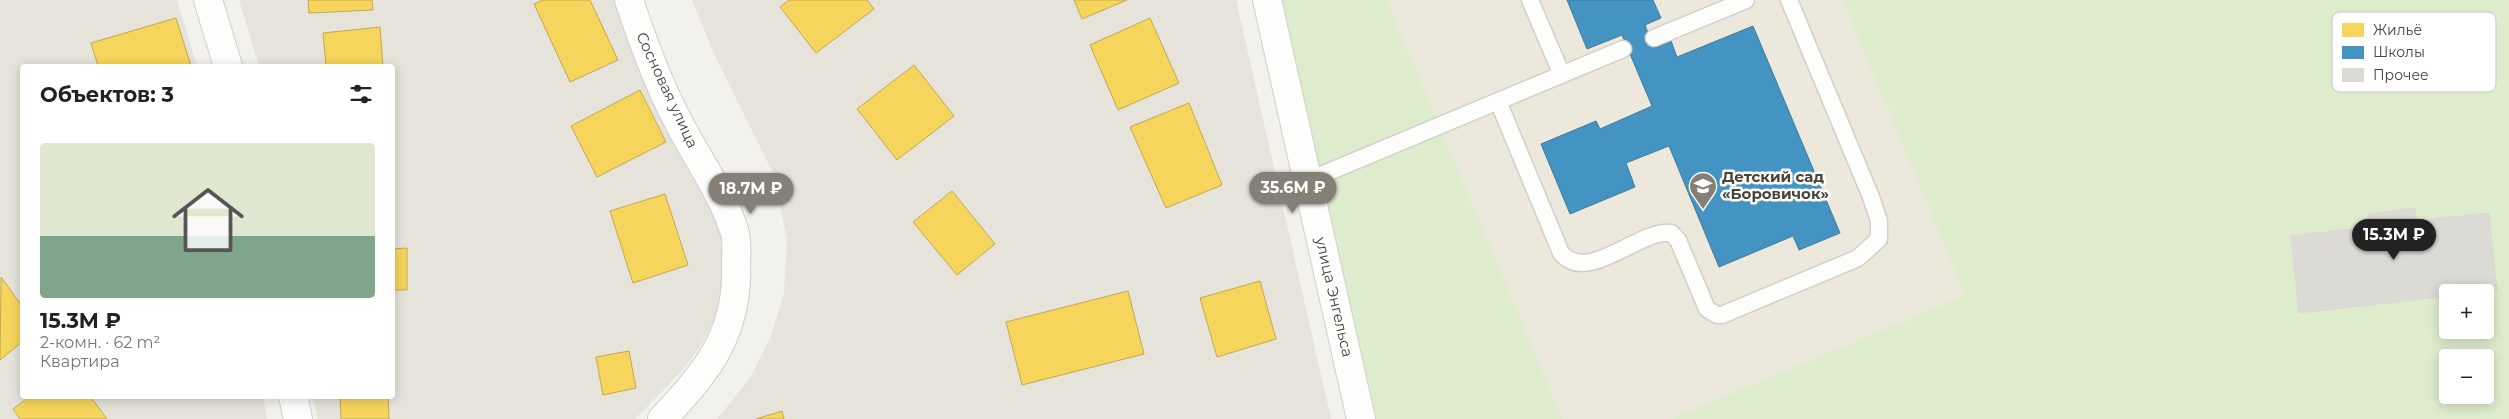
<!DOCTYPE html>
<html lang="ru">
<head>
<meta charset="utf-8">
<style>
	body { margin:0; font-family:Montserrat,sans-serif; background:#f6f6f6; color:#222; height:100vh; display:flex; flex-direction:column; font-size:19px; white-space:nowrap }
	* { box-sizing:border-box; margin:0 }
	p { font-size:16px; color:#767676 }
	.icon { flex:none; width:28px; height:28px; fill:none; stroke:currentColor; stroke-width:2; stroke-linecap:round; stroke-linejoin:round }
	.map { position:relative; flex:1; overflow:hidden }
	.side { position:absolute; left:20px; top:64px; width:375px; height:335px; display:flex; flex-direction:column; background:#fff; border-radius:5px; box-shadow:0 2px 12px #0003 }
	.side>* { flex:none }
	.buttons { position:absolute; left:2439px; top:284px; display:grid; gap:10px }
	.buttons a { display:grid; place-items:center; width:55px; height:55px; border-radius:5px; background:#fff; box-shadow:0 2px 12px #0003; font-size:25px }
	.price { position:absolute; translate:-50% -42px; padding:0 11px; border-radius:18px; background:#848077; color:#fff; font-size:16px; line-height:32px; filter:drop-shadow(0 1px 2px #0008) }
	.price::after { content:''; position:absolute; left:50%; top:30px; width:15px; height:11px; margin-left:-8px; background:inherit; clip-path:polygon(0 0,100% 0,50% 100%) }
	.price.selected { background:#222; color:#fff }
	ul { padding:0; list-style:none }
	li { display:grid; align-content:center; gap:10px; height:265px; padding:0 20px }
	li span { display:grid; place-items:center; height:155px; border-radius:5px; color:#555 }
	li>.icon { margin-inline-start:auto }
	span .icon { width:90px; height:90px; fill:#fffc; stroke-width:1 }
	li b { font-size:21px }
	h2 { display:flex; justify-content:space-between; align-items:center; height:60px; padding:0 20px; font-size:21px }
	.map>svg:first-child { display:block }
	.residential { fill:#e5e3da }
	.education { fill:#ece9dc }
	.green { fill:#deecce; fill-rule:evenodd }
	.homes { fill:#f6d55c; stroke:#c2a951 }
	.schools { fill:#4393c3; stroke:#447b99 }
	.building { fill:#dcdad5; stroke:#dad8d2 }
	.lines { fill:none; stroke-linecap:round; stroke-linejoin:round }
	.service-casing { stroke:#d0cfca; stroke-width:19 }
	.minor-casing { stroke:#d0cfca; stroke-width:30 }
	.service { stroke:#fdfdfc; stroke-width:16 }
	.minor { stroke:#fdfdfc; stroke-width:28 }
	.labels { text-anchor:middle; stroke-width:5; stroke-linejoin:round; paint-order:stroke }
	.street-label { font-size:15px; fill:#484338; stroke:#fff }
	.poi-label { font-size:15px; font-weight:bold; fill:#484338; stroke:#fff; text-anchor:start }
	.key { fill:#fff; stroke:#c8c7c3; stroke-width:1 }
	.key-label { font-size:14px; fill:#484338 }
</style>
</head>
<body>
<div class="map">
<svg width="2509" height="419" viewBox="0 0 2509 419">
	<rect width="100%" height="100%" fill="#f2f1ec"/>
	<path class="residential" d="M0,0H177L197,66H22V396H263L267,419H0Z
		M239,0H628L720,198L727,279L716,316L701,345L681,372L635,419H318L312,396H392V66H259Z
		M692,0H1236L1331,419H717L750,378L771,336L784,293L787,240L775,177L716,58Z"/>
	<path class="education" d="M1387,0H1842L1965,295L1670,419H1563Z"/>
	<path class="green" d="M1267,0H1387L1563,419H1361Z
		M1842,0H2509V419H1670L1965,295ZM2448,292H2485V330H2448ZM2448,358H2485V395H2448Z"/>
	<path class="homes" d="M308,0H372L373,10L309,13Z
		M543,0H590L618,60L570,82L534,4Z
		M789,0H867L874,9L816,53L780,7Z
		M1074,0H1127L1082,19Z
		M176,18L191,66H98L91,43Z
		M1150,18L1179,83L1118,110L1090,45Z
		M380,27L383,66H326L323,33Z
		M914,65L954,116L897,160L857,109Z
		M640,90L666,142L597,177L571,126Z
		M1189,103L1222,185L1166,208L1130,127Z
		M952,191L995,244L957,275L913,222Z
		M665,194L688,265L633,283L610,211Z
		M407,248V290H392V249Z
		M1,277L22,306V342L0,360Z
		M1260,281L1276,339L1217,357L1200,298Z
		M1128,291L1144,354L1022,385L1006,322Z
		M629,351L636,388L603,395L596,357Z
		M30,396H90L107,419H20L13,409Z
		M340,396H388L389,419H341Z
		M782,411L784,419H756Z"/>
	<path class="schools" d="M1567,0H1653L1661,18L1645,25L1654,48L1671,41L1677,57L1753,26L1840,233L1799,250L1793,236L1719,267L1669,146L1626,163L1635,187L1570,214L1541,144L1596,121L1600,129L1652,106L1622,35L1587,49Z"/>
	<path class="building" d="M2415,208L2417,221L2489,213L2497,291L2448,292V296L2299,313L2291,236L2369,227L2368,214Z"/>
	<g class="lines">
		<g class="service-casing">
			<path id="service" d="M1530,0L1562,75
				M1654,38L1746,0
				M1498,101L1561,253C1588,285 1639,229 1671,233L1678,240L1707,309L1717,315H1722L1858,258L1879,239V221L1871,197L1789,0
				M1307,181L1623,49"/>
		</g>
		<g class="minor-casing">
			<path id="minor" d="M208,0L228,66
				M629,0C644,46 662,94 686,136C703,167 723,196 734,230C738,240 736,254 736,264C739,332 707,373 662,419
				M1267,0L1361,419
				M293,396L298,419"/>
		</g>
		<use href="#service" class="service"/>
		<use href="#minor" class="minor"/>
	</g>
	<defs>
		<g id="school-pin" transform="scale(1.4375)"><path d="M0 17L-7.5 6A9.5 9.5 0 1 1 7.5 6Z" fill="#848077" stroke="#fff"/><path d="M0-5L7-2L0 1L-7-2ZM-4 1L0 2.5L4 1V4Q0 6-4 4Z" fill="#fff"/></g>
	</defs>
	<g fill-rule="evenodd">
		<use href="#school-pin" x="1703" y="186"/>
	</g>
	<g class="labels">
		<g class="street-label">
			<text transform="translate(667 90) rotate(65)" y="5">Сосновая улица</text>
			<text transform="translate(1334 297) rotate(77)" y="5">улица Энгельса</text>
		</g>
		<g class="poi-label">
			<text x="1722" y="182">Детский сад<tspan x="1722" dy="17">«Боровичок»</tspan></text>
		</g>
	</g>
	<rect x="2332" y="12" width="164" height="80" rx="8" class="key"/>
	<rect x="2342" y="23" width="22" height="14" fill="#f6d55c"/>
	<rect x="2342" y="46" width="22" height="13" fill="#4393c3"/>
	<rect x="2342" y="68" width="22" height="14" fill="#dcdad5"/>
	<g class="key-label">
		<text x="2373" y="35">Жильё</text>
		<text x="2373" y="57">Школы</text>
		<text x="2373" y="80">Прочее</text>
	</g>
</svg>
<div class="buttons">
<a>+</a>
<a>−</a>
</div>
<b class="price" style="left:1293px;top:214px">35.6M ₽</b>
<b class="price" style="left:751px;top:215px">18.7M ₽</b>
<b class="price selected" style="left:2394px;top:261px">15.3M ₽</b>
<section class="side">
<h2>Объектов: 3<svg class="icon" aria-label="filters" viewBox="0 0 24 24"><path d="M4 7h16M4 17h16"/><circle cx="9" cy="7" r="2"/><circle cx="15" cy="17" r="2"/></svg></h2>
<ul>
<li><span style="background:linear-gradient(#dfe7d0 60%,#7fa58c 0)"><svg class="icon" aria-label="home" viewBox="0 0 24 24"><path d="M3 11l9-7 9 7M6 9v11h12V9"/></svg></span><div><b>15.3M ₽</b><p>2-комн. · 62 m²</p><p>Квартира</p></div></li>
</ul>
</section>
</div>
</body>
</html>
